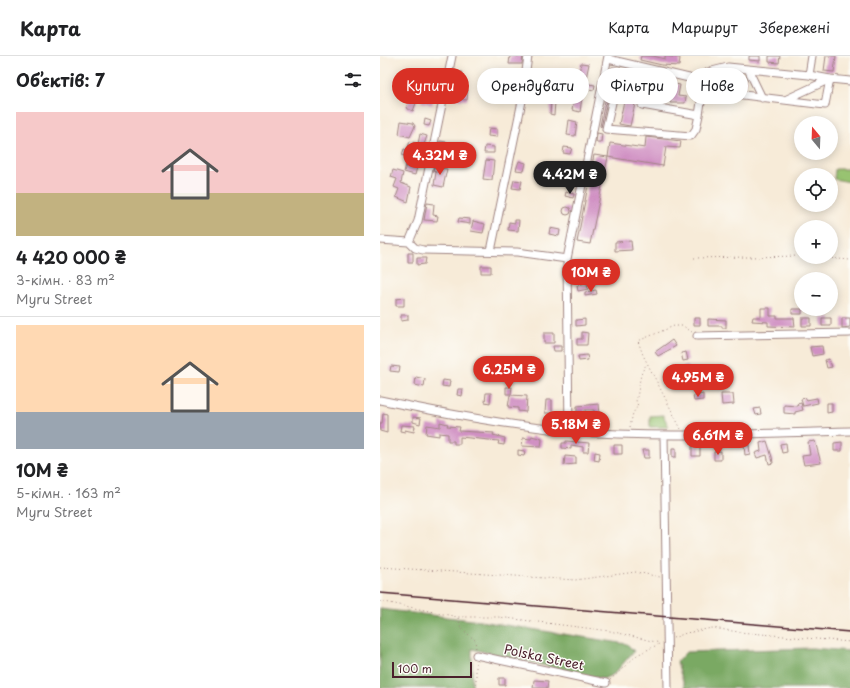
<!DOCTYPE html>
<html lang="uk">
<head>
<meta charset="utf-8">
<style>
	body { margin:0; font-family:"Playpen Sans",sans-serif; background:#f6f6f6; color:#202124; height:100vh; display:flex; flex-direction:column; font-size:15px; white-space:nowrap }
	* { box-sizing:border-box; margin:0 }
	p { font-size:13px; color:#757577 }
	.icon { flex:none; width:22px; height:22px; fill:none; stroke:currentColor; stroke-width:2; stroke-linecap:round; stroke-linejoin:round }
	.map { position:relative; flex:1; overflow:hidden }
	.sheet { display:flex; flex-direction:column; background:#fff; width:380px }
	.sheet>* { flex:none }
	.top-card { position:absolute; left:12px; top:12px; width:380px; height:36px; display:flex; gap:8px }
	.needle { width:26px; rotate:341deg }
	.controls { position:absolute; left:414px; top:60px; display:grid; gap:8px }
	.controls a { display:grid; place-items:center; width:44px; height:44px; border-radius:50%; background:#fff; box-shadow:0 2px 10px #0003; font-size:20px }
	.scale { position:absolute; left:12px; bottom:10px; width:80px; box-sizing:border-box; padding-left:4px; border:2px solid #4a1f2b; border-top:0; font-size:11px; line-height:14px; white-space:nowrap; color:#4a1f2b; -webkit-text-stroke:3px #fdfcf7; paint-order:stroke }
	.price { position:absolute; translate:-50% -34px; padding:0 9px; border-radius:14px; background:#d93025; color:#fff; font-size:13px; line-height:26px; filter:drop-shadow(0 1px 2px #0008) }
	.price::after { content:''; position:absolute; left:50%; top:24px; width:12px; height:9px; margin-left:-6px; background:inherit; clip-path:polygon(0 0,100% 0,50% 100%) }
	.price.current { background:#222; color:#fff }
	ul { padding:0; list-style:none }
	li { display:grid; align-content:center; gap:8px; height:212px; padding:0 16px }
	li+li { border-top:1px solid #e0e0e0 }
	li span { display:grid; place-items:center; height:124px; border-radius:0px; color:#555 }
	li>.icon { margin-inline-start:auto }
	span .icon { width:72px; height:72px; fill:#fffc; stroke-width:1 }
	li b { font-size:17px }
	h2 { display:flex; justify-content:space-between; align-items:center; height:48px; padding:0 16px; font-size:17px }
	.pill { padding:0 14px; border-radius:18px; background:#fff; box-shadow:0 2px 10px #0003; font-size:14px; line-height:36px }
	.pill.current { background:#d93025; color:#fff }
	header { display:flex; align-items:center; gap:24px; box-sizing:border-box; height:56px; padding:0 20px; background:#fff; border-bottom:1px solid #e0e0e0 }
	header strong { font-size:19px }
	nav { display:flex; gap:22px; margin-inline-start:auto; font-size:14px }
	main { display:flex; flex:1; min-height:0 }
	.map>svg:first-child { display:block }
	.green { fill:#98c371; stroke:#71714e }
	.forest { fill:#7aa963; stroke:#626447 }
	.building { fill:#d090c3 }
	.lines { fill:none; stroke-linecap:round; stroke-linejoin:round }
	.minor-casing { stroke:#a08582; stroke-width:9 }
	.path { stroke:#a08582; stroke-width:1; stroke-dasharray:1 3; stroke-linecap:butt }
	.minor { stroke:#fff; stroke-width:7 }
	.rail { stroke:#4a1f2b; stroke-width:1.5 }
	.labels { text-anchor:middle; stroke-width:3; stroke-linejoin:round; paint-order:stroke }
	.street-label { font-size:13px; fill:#4a1f2b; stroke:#fdfcf7 }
</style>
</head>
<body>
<header>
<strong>Карта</strong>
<nav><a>Карта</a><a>Маршрут</a><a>Збережені</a></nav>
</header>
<main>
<section class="sheet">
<h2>Об’єктів: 7<svg class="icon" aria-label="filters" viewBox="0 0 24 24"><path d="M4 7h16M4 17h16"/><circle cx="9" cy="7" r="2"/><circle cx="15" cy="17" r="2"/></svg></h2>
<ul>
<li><span style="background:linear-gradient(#f6c9c9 65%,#c2b280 0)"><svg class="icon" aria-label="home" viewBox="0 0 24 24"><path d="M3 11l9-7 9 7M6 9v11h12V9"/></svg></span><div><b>4 420 000 ₴</b><p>3-кімн. · 83 m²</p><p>Myru Street</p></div></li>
<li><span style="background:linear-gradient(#ffd9b3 70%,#9aa5b1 0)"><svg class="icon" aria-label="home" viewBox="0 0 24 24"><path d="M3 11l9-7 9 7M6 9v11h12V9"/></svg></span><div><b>10M ₴</b><p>5-кімн. · 163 m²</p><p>Myru Street</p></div></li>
</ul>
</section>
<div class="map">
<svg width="470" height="632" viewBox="0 0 470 632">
	<rect width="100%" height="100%" fill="#fdfcf7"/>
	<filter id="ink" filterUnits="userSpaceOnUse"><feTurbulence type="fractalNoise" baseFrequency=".025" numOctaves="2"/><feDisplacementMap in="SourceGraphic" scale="8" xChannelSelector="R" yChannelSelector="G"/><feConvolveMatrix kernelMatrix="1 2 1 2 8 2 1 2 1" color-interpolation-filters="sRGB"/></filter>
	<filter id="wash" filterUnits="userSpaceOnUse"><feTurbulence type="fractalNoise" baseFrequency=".012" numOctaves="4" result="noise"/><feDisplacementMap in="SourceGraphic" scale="16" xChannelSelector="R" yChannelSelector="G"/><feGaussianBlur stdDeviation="0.9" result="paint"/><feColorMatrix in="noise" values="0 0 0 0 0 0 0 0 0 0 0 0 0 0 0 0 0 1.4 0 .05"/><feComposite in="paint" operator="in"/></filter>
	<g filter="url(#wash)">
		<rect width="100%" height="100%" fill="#f7ebd8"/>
		<path class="green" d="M455,113H470V126L454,123Z
			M283,359L289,371H270V360Z"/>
		<path class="forest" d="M0,553L100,565L247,588L254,595L234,618L223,623L92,593V632H0Z
			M432,592L470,595V632H305L297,606L306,596Z"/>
		<g id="blocks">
			<path class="building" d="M130,0H143L142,8H129Z
				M261,0H273L285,3V0L300,2L299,10L282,9L260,4Z
				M369,0H380V5L369,4Z
				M389,0H400L399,7L389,6Z
				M446,0H456L454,16L444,15Z
				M201,7L209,8L206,22L198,21Z
				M232,11L237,12L234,24L231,28L221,71L220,70Z
				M251,13L261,16L260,22L275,26L274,33L259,30L250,70L239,68Z
				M74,15L82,16L81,25L73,24Z
				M155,15L174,18V15L189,17L193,21L189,27L169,25V26L154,24Z
				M344,19L366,23L365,32L342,28Z
				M288,23L295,25V28L300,29L298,40L306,41L305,47H290L294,31L287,29Z
				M203,27L215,29L214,34L202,32Z
				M43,29L55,32L52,49L41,46L45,33L41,32Z
				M85,33L88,34L87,44L68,42L69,37L80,38V35Z
				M29,39L38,42L33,55L26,52L30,43H27Z
				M195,40L202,41L200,56L192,54Z
				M171,46H175L174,59L170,58Z
				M45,63L51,65L49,70L44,69Z
				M189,64L197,66L195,80L187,79Z
				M21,65L33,67L35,70L30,81L19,78Z
				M109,72L117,73V81L108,80Z
				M217,77L222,78L221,86H216Z
				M40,78L47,80L41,97L39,96L37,103L29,101L37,111L35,119L24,116L28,101L22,99L24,93L27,94L30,85L38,88Z
				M266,81L301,85L300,92L286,91L283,110L228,101L230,87L265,92Z
				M60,85L67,86L68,91L66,99L59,97Z
				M105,90L114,91V97H104Z
				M184,91L192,92L190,98L183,97Z
				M214,99L228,101L210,188L197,186Z
				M106,104L114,105L112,124L103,123Z
				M139,105L146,107L144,115L136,114Z
				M54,111L67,113L63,131L54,129L56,116L53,115Z
				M13,114L23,117L21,127L31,131L28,146L16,141L19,133L14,131L17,123L11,121Z
				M134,124L142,125L140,133L132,132Z
				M186,136L194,138L193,142L185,140Z
				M47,147L54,148L53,159L58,160L57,165L44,164Z
				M183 155a4 4 0 1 1 8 0a4 4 0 1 1-8 0Z
				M79,162L90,163V168L78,166Z
				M135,164H139L138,175L128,174L129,166L135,167Z
				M93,165L105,168L103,177L91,175Z
				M170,172L180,174L179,180L169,178Z
				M251,185L252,194L235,195V186Z
				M28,197H33V206H28Z
				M37,202H46L45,208L37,209Z
				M197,206H206V212L197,213Z
				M101,210H111V217H101Z
				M207,228L208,233L198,235L197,230Z
				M216,234L217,238L205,240V236Z
				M24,242V250H16V243Z
				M381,252H390V260H397V262H414L415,271L388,270V266L372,265L373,261H381Z
				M412,253H422V258H412Z
				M21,259H28V264L21,265Z
				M314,262H320V269H314Z
				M422,262H431V270H422Z
				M442,262H451V270H442Z
				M462,262H470V271L462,272Z
				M205,263V269L196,270V264Z
				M328,263L346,264V272H342V270H328Z
				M202,276L208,277L207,289H197V283H202Z
				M164,277H174V287H164Z
				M292,284L296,290L278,300L275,296Z
				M173,290H181V295H174Z
				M442,290L443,298L432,300L430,291Z
				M306,296L308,304L303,305L301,297Z
				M207,299L208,304L199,305L198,300Z
				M449,303L452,311L447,312L445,304Z
				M11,310L20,311L19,316L10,315Z
				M308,310L310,319L304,320L302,311Z
				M36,321L45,323L44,331L35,329Z
				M63,324L70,325L69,331L62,330Z
				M126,331H132L131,338H126Z
				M78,333H83L82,340L77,339Z
				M106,337H111L110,347L105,346Z
				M323,338V344L314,345L313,340Z
				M341,338H353L354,348L342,349Z
				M130,339L147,340L146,356L138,355V352L128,351Z
				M426,342V344L437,342L438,347L423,350L421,343Z
				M166,344H172V357H165Z
				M421,347L423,354L415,356V358L404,357V349L418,350L417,348Z
				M447,347H452V356L447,357Z
				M219,348L220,359H223V363H215L214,354H205V359H197V350Z
				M380,352L381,358L376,359L374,353Z
				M3,357L7,358V377L0,375V367H2Z
				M33,361L41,362L40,368L33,366Z
				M60,366L68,368L67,370L80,371L79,375L114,377L113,379L125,382L124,389L118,388L119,385L80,381V388H74V385H68V378L59,377V380L46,378L47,369L60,371Z
				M21,369L35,370L34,376L25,374V376L20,375Z
				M152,380L162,383L161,391L142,390L143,382L151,383Z
				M186,385L209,387L208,396H203V391L191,389V393L182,392V387H186Z
				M387,385L392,401L393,407L389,408L387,399L377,402L375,397L381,395L380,387Z
				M435,385L441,407L424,409L422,400L430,399L428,386Z
				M462,386V395H454V387Z
				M406,387L407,396L402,397L400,388Z
				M234,389H242V398H234Z
				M369,389L370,398L365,399L364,390Z
				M312,390H320V400H312Z
				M292,392H296V401H292Z
				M138,394L145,395L144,400L138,399Z
				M262,394H269V402H264Z
				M341,395V404H334V396Z
				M215,396L220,397L219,405L214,404Z
				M185,400L196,401V408L184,409Z
				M119,622H125V629H119Z
				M154,624L168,625L167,632H153Z"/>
		</g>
	</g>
	<g filter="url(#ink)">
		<use href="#blocks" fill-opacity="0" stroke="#a08582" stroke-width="1"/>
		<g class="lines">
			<g class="minor-casing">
				<path id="minor" d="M228,3L309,22L320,34L321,46L319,59L262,49
					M328,16L348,11L368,13
					M429,19L450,23
					M316,27L347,37L445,49L450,23L470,25
					M236,29L226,73L311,80L316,73L319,59
					M382,42L368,13L429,19L432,0
					M405,44L450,23
					M0,184L29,186L35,192L43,194L137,196L187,203
					M29,186L38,165L72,0
					M111,195L142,45L148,0
					M317,280L470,277
					M0,344C62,357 125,369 188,375C282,383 376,377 470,375
					M189,375L187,203L228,0
					M284,379L288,632
					M96,599L226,627"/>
			</g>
			<path class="path" d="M436,201L470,204
				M314,202L421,200
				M250,371L253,357L258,350L256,345C260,332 258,318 267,308
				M301,373L263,299L258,285L294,270H303L312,276
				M0,511L195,524L256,516L280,521
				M0,545L78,561H118L230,575L280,587
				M78,562L81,572L95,584L96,593
				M293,582L306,577L332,572L359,576L470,586
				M230,624L257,599L279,588
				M96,632V605"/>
			<use href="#minor" class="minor"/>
			<path class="rail" d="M0,537L470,576"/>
		</g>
	</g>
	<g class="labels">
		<g class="street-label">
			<text transform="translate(164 601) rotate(12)" y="5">Polska Street</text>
		</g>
	</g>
</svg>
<div class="controls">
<a><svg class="needle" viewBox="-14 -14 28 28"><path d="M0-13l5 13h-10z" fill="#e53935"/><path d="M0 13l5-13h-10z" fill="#757577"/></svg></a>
<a><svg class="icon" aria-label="locate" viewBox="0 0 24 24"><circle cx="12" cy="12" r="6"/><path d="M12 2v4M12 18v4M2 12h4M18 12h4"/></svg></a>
<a>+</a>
<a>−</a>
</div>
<div class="scale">100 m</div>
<b class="price" style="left:60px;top:120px">4.32M ₴</b>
<b class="price current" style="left:190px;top:139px">4.42M ₴</b>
<b class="price" style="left:211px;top:237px">10M ₴</b>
<b class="price" style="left:129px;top:334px">6.25M ₴</b>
<b class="price" style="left:318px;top:342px">4.95M ₴</b>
<b class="price" style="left:196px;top:389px">5.18M ₴</b>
<b class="price" style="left:338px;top:400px">6.61M ₴</b>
<div class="top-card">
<a class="pill current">Купити</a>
<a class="pill">Орендувати</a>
<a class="pill">Фільтри</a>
<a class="pill">Нове</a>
</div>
</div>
</main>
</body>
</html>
